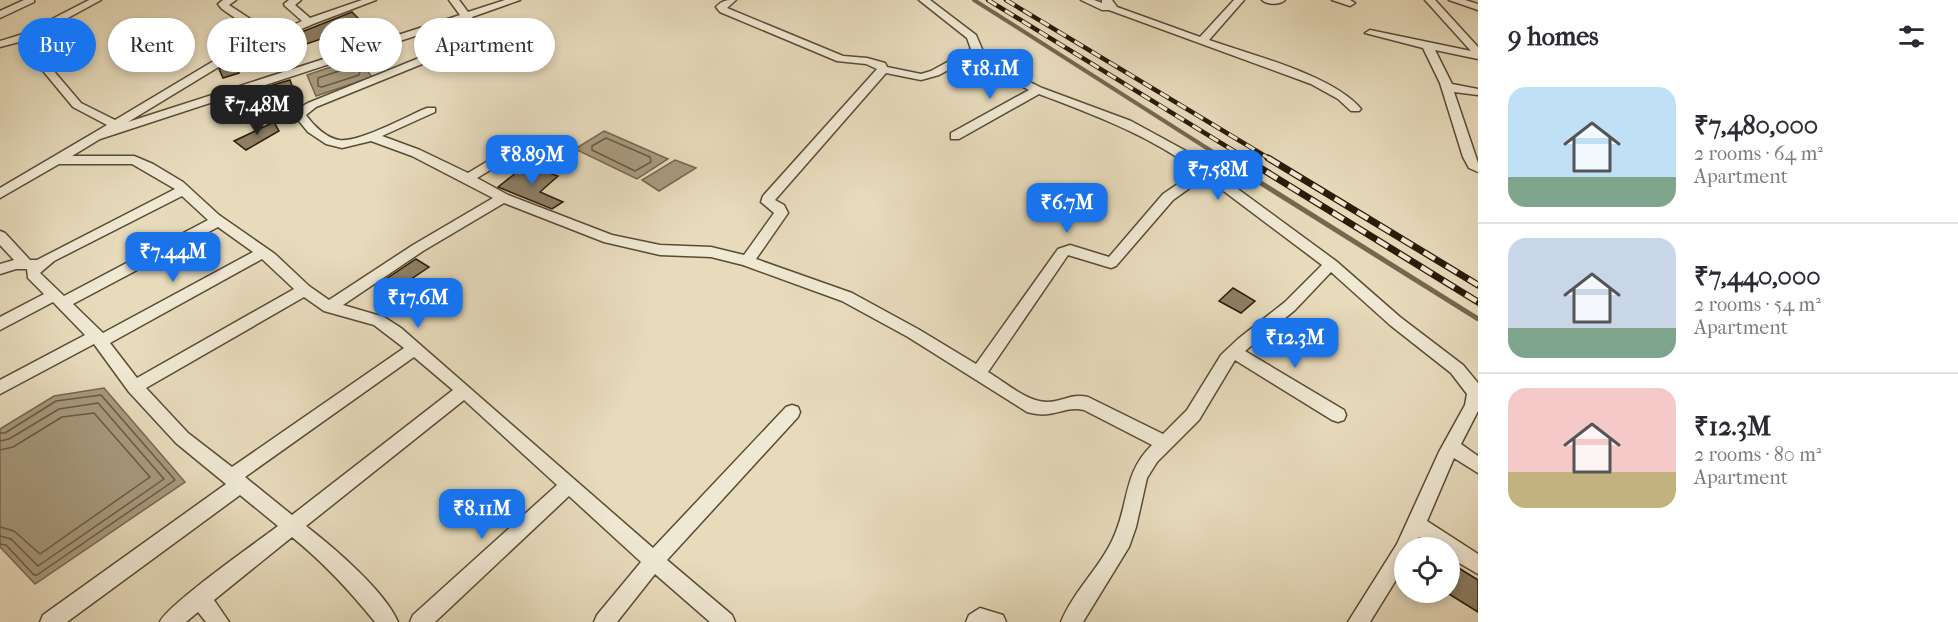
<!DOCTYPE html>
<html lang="en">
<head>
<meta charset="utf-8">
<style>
	body { margin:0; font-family:"IM FELL French Canon",serif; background:#f2f2f3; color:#2b2b33; height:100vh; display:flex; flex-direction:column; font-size:22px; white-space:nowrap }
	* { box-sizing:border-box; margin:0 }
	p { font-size:20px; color:#7c7c81 }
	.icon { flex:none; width:33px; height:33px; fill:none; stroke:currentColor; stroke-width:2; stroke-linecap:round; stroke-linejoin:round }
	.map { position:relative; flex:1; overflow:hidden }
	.drawer { display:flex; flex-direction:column; background:#fff; width:480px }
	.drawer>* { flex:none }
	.banner { position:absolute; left:18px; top:18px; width:570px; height:54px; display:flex; gap:12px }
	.controls { position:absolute; left:1394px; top:537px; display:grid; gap:12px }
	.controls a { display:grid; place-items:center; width:66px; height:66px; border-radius:50%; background:#fff; box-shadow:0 3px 9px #0003; font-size:30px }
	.price { position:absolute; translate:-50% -51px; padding:0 14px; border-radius:12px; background:#1a73e8; color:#fff; font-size:20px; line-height:39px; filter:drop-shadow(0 2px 3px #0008) }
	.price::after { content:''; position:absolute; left:50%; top:36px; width:18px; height:14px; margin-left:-9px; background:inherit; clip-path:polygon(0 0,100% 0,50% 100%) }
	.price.current { background:#222; color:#fff }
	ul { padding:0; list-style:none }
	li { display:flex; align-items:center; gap:18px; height:150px; padding:0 30px }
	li+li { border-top:2px solid #e1e1e2 }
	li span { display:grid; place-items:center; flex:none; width:168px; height:120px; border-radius:18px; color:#555 }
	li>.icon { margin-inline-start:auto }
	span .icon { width:72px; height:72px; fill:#fffc; stroke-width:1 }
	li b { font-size:26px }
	h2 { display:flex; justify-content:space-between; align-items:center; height:72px; padding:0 30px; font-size:26px }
	.tag { padding:0 21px; border-radius:27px; background:#fff; box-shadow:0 3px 9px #0003; font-size:21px; line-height:54px }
	.tag.current { background:#1a73e8; color:#fff }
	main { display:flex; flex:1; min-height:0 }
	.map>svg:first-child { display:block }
	.water { fill:#a79a7e; stroke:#75674e; stroke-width:1.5 }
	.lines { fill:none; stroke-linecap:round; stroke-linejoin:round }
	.shore { stroke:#695a42; stroke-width:1.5 }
	.stream-far1 { stroke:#75674e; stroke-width:4 }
	.stream { stroke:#75674e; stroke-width:5 }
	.building { fill:#8d7f65; stroke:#2b1b07; stroke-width:1.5 }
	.minor-casing { stroke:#5a4b34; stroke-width:3 }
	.minor { fill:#efe8d3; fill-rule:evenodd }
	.rail-far1-casing { stroke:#2b1b07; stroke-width:4.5 }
	.rail-casing { stroke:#2b1b07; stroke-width:7 }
	.rail-far1 { stroke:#efe8d3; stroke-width:3; stroke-dasharray:10; stroke-linecap:butt }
	.rail { stroke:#efe8d3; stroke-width:4.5; stroke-dasharray:13; stroke-linecap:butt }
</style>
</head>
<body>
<main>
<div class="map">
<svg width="1478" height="622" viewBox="0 0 1478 622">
	<rect width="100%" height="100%" fill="#e7dbbc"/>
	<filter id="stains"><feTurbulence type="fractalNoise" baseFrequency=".00333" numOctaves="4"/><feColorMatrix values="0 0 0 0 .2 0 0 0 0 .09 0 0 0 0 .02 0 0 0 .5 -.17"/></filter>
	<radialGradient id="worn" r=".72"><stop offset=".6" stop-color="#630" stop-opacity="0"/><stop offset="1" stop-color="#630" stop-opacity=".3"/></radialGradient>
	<path class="water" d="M358,58L372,77L316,96L307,75Z
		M604,131L668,159L637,179L575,149Z
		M675,160L696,168L659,191L642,180Z
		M104,388L185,482L35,584L0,547V429L54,396Z"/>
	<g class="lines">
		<path class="shore" d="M354,66L360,71L359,75L322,87L318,86V78Z
			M606,138L650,157L651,162L635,171L592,150V146Z
			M0,433H5L56,401L101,395L175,480L37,575H34L6,545L0,544
			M0,441L9,439L59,409L98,403L164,479L38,566L11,539L0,536
			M0,450L13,447L62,417L94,413L150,477L40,554L14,531L0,527"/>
		<path class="stream-far1" d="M974,0L1224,159"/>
		<path class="stream" d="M1221,158L1478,319"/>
	</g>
	<path class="building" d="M352,12L379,39L347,46L335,34L298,47L289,37Z
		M232,62L239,73L223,78L219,69Z
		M290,80L297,99L273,106L266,87Z
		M274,122L279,131L246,150L234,141Z
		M531,145L553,154L539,163L519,155L530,149Z
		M526,165L558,176L540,192L563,202L552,209L498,187Z
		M416,259L429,267L399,287L386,279Z
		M1233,288L1255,301L1241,313L1219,301Z
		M1449,562L1478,580V612L1449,594Z"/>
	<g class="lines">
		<g class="minor-casing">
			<path id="minor" d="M24,0H34V2L0,18V11Z
				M89,0H101L31,38L29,42L81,103L115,120L222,56L264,38L222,9L218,4L223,0H236L229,5L273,34L302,21L285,6L284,4L289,0H301L295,5L310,18L362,0H376L313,24L230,60L128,122L460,15L449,0H459L468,12L505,0H520L472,17L483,32L480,38L469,45L316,107L306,115C313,125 326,138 339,140C359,143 407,116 427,108H435V112L382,136L420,150L468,173L521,141H529V147L477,178L508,195L612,235L660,245L711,247L744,255L774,213L761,202L763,196L877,69L866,64L837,61L720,12L716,7C722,0 727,0 736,0L727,8L843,56L867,58L885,63L887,67L921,74L931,71L971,49L967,38L919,0H930L976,35L985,56L993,64L1042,88L1131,121L1186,151L1336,261L1400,317L1463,365L1478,383V411L1461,444L1478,456V473L1454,458L1427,521L1478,554V574L1449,557V548H1435L1419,537L1415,548H1404V567L1370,622H1348L1397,544L1439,452L1465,405L1467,394L1451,373L1390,325L1331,272L1295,310L1245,351L1344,410L1346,415L1344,420L1338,422L1332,420L1235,360L1199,420L1157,462L1147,478L1136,527L1129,547L1083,622H1061C1074,590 1102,566 1115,534C1129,501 1124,472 1152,445L1084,410C1064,405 1053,420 1027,412L908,337L842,301L743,265L711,257L660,255L604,242L504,203L423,251L343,305L384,317L401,328L653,548L786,407L792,405L798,407L800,412L798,417L667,560L732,615L735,622H710L655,574L617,622H594L597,615L641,562L569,496L435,622H410L413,615L557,485L464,400L306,526C333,547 385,591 398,622H375C350,591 323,562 292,537L214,600L229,622H206L198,612L186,622H160C167,605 257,542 278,526L240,495L67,622H40L43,615L226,484L176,443L129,392L94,344L0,394V380L85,335L53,302L0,330V317L44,294L28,278L27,269H16L0,274V264L14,260L0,245V231L5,233L30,260H37L175,189L132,164H59L0,198V188L107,125L73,107L19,42L0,47V41L23,34ZM464,20L473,32L461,41L308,103L299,108L294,115L308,132L326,144L342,148L371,141L412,156L493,198L413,245L329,300L309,286L275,254L219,215L183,182L153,164L134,156H72L100,139ZM974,56L985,68L1029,90L951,133V139H959L1039,94C1094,115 1149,135 1197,171L1163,194L1109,257L1070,245L1058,249L976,364L918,329L852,293L756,259L788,213L784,205L775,200L886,73L921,80L939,75ZM1205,177L1322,265L1285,302L1238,339L1221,355L1187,410L1163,434L1088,397C1070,393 1063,402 1047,402C1027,402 1005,382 988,372L1068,255L1111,268L1116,266L1173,200ZM182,196L208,220L64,296L40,273L54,261ZM218,227L253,252L103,333L73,304ZM262,259L294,289L137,378L110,343ZM304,297L324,311L374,325L404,348L232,467L188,433L146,388ZM414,357L453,390L292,515L245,477Z
				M1081,0H1094L1102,3V0H1112L1117,7L1200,37L1234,0H1244L1209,40C1251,55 1333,75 1361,109L1359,111H1351L1338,99L1311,84L1109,10H1102Z
				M1262,0H1285C1280,5 1267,5 1262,0Z
				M1332,0H1350L1355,3L1350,6Z
				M1425,0H1435L1478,47V59L1435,50L1452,84L1478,89V95L1454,92L1478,163V172L1469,168L1463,157L1440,83L1423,48L1365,33L1370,30L1471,51Z
				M1449,0H1465L1478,4V10Z
				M980,608L1003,615L1006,622H966L969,615Z"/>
		</g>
		<use href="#minor" class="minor"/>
		<g class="rail-far1-casing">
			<path id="rail-far1" d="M988,0L1247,159
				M1006,0L1270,159"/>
		</g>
		<g class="rail-casing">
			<path id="rail" d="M1244,158L1478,302
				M1268,158L1478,285"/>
		</g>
		<use href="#rail-far1" class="rail-far1"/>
		<use href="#rail" class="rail"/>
	</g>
	<rect width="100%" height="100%" filter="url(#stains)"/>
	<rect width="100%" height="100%" fill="url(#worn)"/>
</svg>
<div class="controls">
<a><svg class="icon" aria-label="locate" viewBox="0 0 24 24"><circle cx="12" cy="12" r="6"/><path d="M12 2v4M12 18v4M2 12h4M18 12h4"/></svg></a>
</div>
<b class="price" style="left:990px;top:100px">₹18.1M</b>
<b class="price current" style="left:257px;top:136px">₹7.48M</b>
<b class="price" style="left:532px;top:186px">₹8.89M</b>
<b class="price" style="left:1218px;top:201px">₹7.58M</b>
<b class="price" style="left:1067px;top:234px">₹6.7M</b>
<b class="price" style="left:173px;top:283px">₹7.44M</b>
<b class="price" style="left:418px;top:329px">₹17.6M</b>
<b class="price" style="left:1295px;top:369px">₹12.3M</b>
<b class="price" style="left:482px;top:540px">₹8.11M</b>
<div class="banner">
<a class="tag current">Buy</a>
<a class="tag">Rent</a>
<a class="tag">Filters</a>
<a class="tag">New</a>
<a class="tag">Apartment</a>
</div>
</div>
<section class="drawer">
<h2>9 homes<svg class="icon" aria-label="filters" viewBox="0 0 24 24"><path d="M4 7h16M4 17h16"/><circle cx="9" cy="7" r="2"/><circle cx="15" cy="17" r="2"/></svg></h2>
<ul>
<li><span style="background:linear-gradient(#bfe0f5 75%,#7fa58c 0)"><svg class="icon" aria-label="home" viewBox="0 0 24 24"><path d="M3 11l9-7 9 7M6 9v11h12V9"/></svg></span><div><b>₹7,480,000</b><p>2 rooms · 64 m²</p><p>Apartment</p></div></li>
<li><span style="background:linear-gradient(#c9d6e8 75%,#7fa58c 0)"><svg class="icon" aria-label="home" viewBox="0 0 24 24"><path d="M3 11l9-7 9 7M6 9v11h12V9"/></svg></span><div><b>₹7,440,000</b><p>2 rooms · 54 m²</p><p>Apartment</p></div></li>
<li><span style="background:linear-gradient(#f6c9c9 70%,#c2b280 0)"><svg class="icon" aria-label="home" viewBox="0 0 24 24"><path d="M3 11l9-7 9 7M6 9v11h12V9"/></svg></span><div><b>₹12.3M</b><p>2 rooms · 80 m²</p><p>Apartment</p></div></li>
</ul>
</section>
</main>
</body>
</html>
